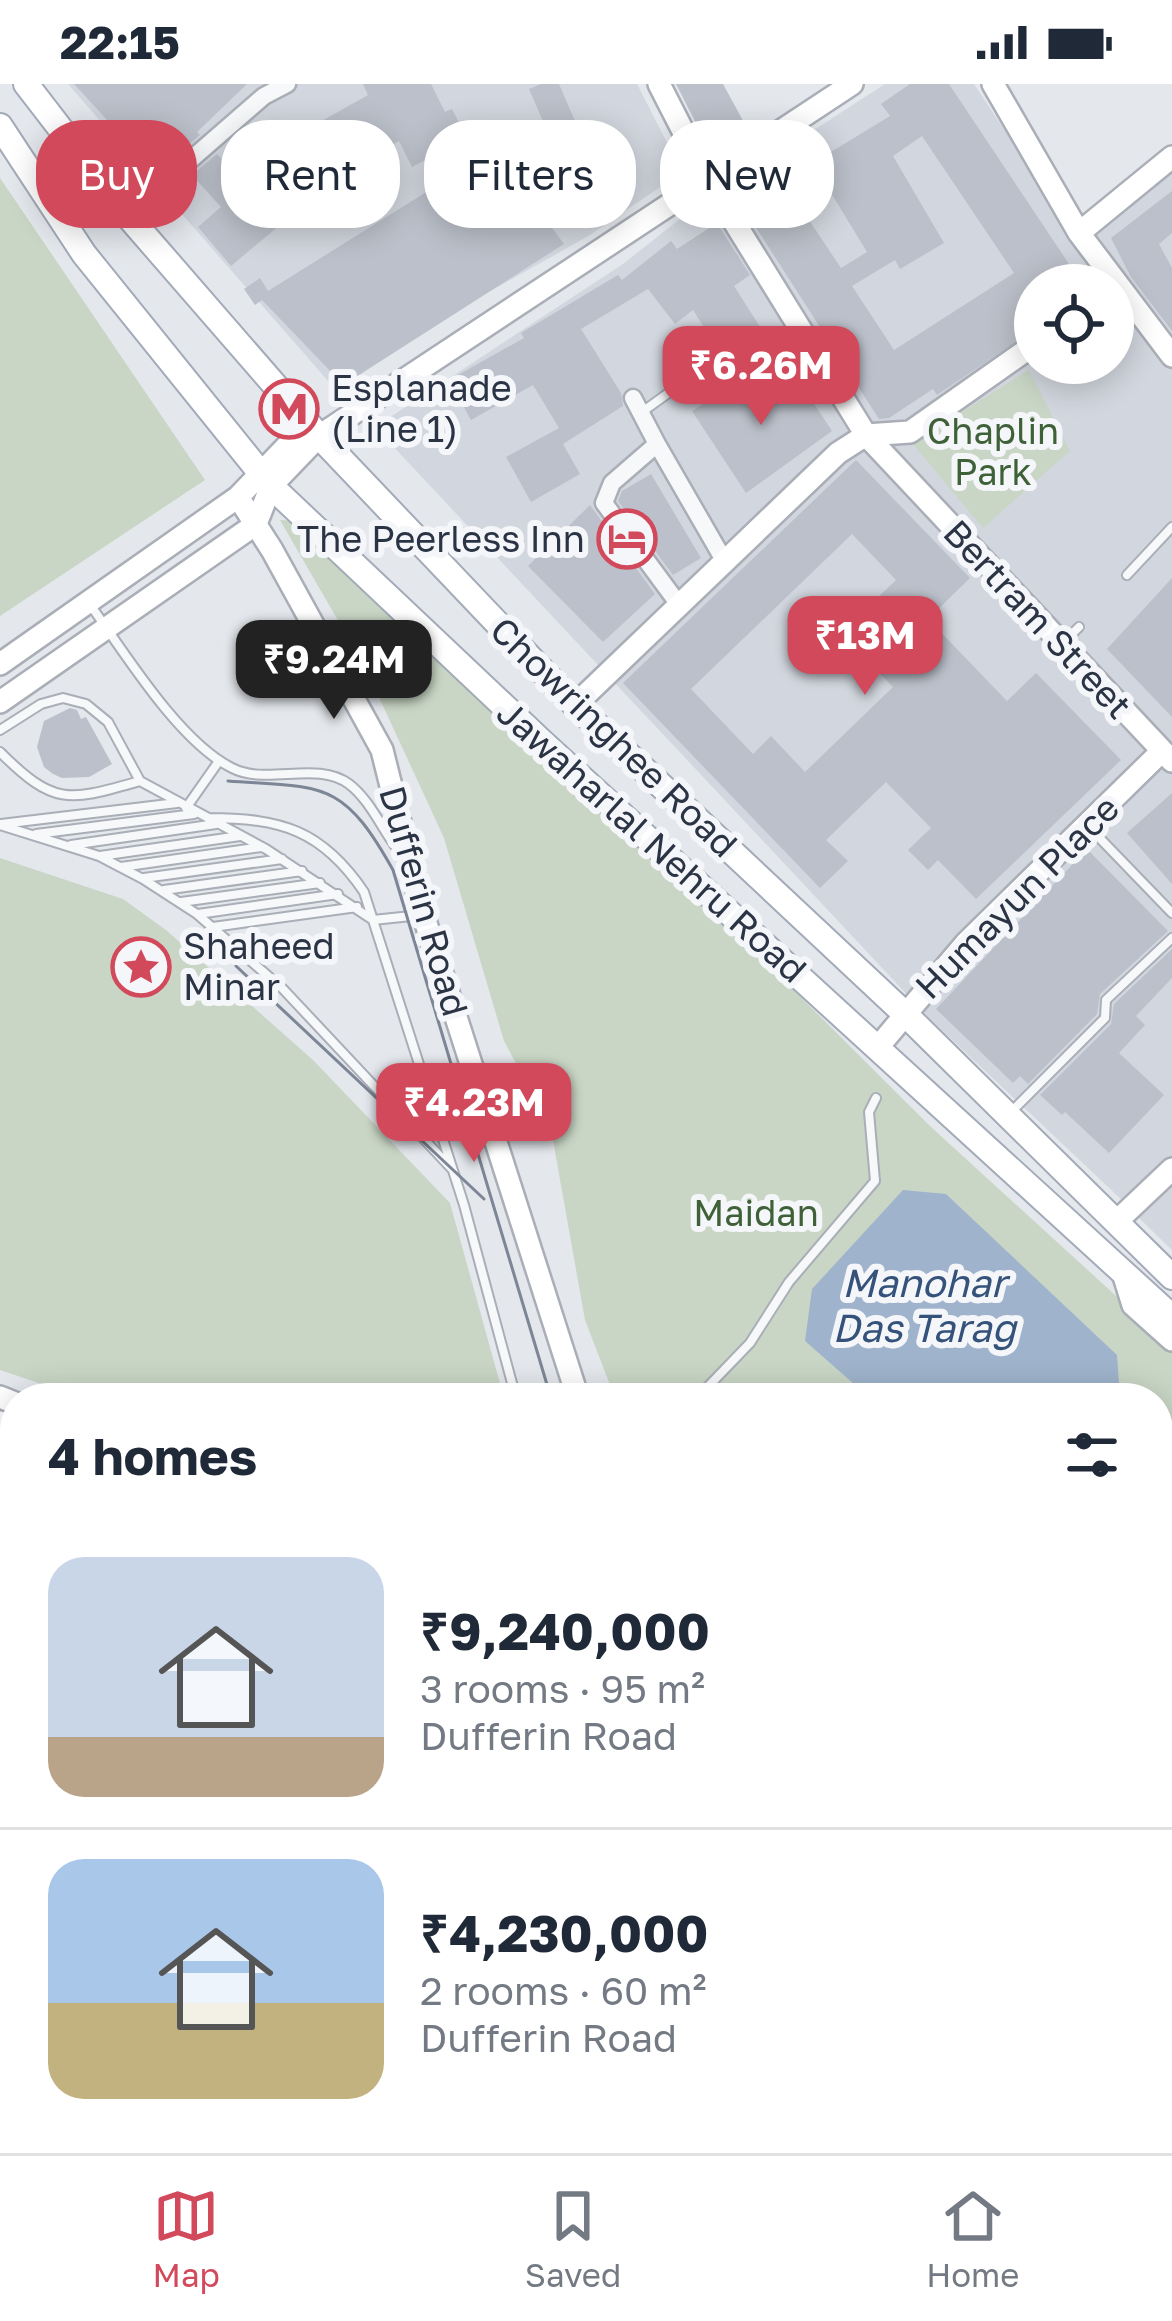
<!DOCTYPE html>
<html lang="en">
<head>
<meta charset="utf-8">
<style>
	body { margin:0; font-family:"Golos Text",sans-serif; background:#f6f6f7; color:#1f2937; height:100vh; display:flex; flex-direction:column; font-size:45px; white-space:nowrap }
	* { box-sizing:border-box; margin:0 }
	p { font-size:39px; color:#747a83 }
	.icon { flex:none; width:66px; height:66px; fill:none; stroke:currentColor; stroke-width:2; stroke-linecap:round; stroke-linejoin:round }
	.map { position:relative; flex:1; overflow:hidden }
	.drawer { position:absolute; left:0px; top:1299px; width:1173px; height:771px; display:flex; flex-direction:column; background:#fff; border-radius:48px 48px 0 0; box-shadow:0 6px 30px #0003 }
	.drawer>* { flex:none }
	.guide { position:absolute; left:36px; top:36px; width:1101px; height:108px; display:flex; gap:24px }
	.controls { position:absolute; left:1014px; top:180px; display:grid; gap:24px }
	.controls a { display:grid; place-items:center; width:120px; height:120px; border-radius:50%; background:#fff; box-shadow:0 6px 30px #0003; font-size:60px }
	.price { position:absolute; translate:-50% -102px; padding:0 27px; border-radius:24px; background:#d1495b; color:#fff; font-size:39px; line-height:78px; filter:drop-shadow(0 3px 6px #0008) }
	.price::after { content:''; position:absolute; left:50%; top:72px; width:36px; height:27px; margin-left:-18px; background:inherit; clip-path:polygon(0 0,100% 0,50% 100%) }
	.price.selected { background:#222; color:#fff }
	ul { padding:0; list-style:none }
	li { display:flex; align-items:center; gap:36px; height:300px; padding:0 48px }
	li+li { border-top:3px solid #e0e1e3 }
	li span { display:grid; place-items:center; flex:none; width:336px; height:240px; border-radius:36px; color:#555 }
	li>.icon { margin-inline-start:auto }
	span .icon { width:144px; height:144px; fill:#fffc; stroke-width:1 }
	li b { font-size:51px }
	h2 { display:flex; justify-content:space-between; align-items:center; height:144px; padding:0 48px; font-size:51px }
	.tag { padding:0 42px; border-radius:48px; background:#fff; box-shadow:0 6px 30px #0003; font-size:42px; line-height:108px }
	.tag.selected { background:#d1495b; color:#fff }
	.status { display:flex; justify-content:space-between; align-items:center; height:84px; padding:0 60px; background:#fff; direction:ltr }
	.status svg { height:33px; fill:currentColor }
	.menu { display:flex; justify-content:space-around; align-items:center; height:168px; border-top:3px solid #e0e1e3; background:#fff; font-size:33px; color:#747a83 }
	.menu a { display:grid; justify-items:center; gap:6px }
	.menu .selected { color:#d1495b }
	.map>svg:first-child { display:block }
	.built { fill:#d2d6de; fill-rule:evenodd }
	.green { fill:#c9d6c5 }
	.water { fill:#9fb4cc }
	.building { fill:#bbc0ca; fill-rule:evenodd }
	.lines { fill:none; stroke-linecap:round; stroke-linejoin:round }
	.lane-casing { stroke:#a9aeb7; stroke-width:12 }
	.street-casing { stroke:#a9aeb7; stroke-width:21 }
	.secondary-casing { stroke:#a9aeb7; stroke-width:26 }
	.primary-casing { stroke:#a3abb8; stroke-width:28 }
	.lane { stroke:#f7f8fa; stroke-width:8 }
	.street { stroke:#f7f8fa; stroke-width:16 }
	.secondary { stroke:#fff; stroke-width:21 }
	.primary { stroke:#fff; stroke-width:24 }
	.tram { stroke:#7d8696; stroke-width:3 }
	.labels { text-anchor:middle; stroke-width:12; stroke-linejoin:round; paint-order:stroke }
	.poi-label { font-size:36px; fill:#2b3445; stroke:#f4f6f9; text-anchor:start }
	.park-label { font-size:36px; fill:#3f6138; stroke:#f4f6f9 }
	.street-label { font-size:36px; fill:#2b3445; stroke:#f4f6f9 }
	.water-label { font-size:39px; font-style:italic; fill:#34527a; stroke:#f4f6f9 }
</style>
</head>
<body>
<div class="status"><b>22:15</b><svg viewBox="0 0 49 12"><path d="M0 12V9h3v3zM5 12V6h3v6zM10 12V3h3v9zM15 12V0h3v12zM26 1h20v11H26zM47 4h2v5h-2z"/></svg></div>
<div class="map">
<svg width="1172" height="2069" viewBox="0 0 1172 2069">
	<rect width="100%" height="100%" fill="#e4e7ec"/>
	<path class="built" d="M68,0H637L682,88L590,151L329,298Z
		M885,0H974L1074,151L1172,72V1072L1123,1117L929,934L375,343L623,180L695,123ZM1035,201H1113V279H1035Z
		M1172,1095V1166L1135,1130Z"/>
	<path class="green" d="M0,94L205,396L0,532Z
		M1029,286L1070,367L983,444L912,359Z
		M280,436L325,439L931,1043L1172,1263V1658L1158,1653V1314H615L585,1236L551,1045L504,957L444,754L366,585Z
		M0,774L123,815L166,846L313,976L450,1119L504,1314H83L0,1286Z
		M0,1363L15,1368V1565L0,1543Z
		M0,1721L15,1743V2055H231L241,2069H0Z
		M1158,1734L1172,1738V2069H844L840,2055H1158Z
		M350,2055H753L758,2069H360Z"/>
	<path class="water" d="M903,1106L946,1110L1117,1271L1120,1314H870L805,1257L812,1205Z"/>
	<path class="building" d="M74,0H247L197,48L200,51L155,88Z
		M363,0H431L445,28L452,25L467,55L412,83L399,57L322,100L328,108L290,138L287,135L231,182L198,143L221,123L192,91L217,70L228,82L278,43L288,56L368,11Z
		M541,0H559L613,125L590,135V146L529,5Z
		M676,0H723L747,44L709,65Z
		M910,0H949L1083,201H1035V245L937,311L933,305L889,334L879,335L737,114L796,75L803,85L890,32L881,20ZM922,52L1014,189L894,266L852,202L895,176L900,185L944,159L893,72ZM831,109L867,168L841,184L803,127Z
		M519,50L573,128L550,141L564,160L359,291L358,299L353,303L342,306L335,300V292L262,216L255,221L244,205L260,194L268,207Z
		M1172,107V149L1159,160L1172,184V247L1131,193L1111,154Z
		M717,139L750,191L734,202L771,260L731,286L693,226L675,240L648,205L581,245L621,309L623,322L563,360L580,390L531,418L506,373L559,344L533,301L471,336L449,296L524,254L521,249L618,191L622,196L671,157L677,165Z
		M794,289L832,347L746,409L692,327L745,292L759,313Z
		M856,376L970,494L928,535L1007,617L1036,589L1121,676L976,815L938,776L928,786L908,766L931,744L886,698L826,756L848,777L820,804L623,599ZM852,450L896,496L841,549L893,603L805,688L771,652L753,670L691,605Z
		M651,390L701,474L673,491L618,417L622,407Z
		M590,421L655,510L603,558L528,482Z
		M1172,494V633L1107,565Z
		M70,624L77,626L81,635L86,633L112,680L89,693L62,694L53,690L44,683L37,663L44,637Z
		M1172,709V800L1127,749Z
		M1087,765L1168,847L1100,910L1097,930L1028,1000L1020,992L1013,999L936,925Z
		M1172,865V894L1136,932L1145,941L1119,969L1164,1011L1109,1069L1065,1028L1062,1031L1040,1011L1111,940L1114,920Z"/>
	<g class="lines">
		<g class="lane-casing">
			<path id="lane" d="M642,328L703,284
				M1127,491L1172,443
				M89,519C124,568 179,658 232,684C267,702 317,676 349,700C370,716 382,745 398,766
				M1063,559L1079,543
				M0,646L41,620L63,614L86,620L108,638L140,697L266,765L373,836L421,831
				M0,668C55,723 69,717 140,697
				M186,724L219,677
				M208,734C281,734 322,746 364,808L464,1121L516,1314
				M1,740L177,719
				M0,741L99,772L143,795L197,830L283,905L452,1085
				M1088,742L1172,829
				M36,750L194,730
				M71,761L216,740
				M100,772L240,752
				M121,783L261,763
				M144,794L282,775
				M164,806L302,787
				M181,818L320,799
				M198,830L338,810
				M213,843L357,823
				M1013,1026L1105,934L1106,916L1172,854
				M697,1314L750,1259L789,1198L875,1097L869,1028L876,1014
				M499,2069L516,2055"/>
		</g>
		<g class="street-casing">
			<path id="street" d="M127,131L264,12L287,0
				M633,314L657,360
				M680,522L604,419L612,399L657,360L725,478"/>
		</g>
		<g class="secondary-casing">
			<path id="secondary" d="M659,0L707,94L866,351L1172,677
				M993,0L1079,149L1172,272
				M1079,149L1172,73
				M238,413L272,466L382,666L423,830L578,1314
				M0,580L238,413L308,340
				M0,618L256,440L271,402L319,352L852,0
				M575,621L838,369L866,351L910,348L1035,260
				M878,963L966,859L1162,667
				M1116,1138L1172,1085
				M1123,1189L1133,1221L1172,1256
				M0,1313L15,1319
				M0,1338L15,1343
				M0,1602L15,1624
				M0,1658L15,1680
				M1158,1698L1172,1702
				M273,2055L283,2069
				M309,2055L319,2069
				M809,2055L814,2069"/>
		</g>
		<g class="primary-casing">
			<path id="primary" d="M26,0L127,131L319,352L575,621L904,929L1172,1193
				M0,42L84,170L271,402L542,658L1172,1233"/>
		</g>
		<use href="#lane" class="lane"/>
		<use href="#street" class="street"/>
		<use href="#secondary" class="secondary"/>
		<use href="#primary" class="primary"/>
		<path class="tram" d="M228,697C324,704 342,695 393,786L551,1314
			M236,882L484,1115
			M786,2055L791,2069"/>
	</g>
	<defs>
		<g id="metro-ring" transform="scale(3)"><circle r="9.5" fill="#f4f6f9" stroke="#d1495b" stroke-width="1.5"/><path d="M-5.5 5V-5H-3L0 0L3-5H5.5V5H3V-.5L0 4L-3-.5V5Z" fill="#d1495b"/></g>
		<g id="hotel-ring" transform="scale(3)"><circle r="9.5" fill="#f4f6f9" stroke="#d1495b" stroke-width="1.5"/><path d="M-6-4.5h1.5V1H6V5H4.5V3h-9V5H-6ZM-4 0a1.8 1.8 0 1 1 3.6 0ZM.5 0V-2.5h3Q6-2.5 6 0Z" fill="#d1495b"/></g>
		<g id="sight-ring" transform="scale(3)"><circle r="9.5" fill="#f4f6f9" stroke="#d1495b" stroke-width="1.5"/><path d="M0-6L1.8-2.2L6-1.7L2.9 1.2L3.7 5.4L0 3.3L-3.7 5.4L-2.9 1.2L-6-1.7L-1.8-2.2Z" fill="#d1495b"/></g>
	</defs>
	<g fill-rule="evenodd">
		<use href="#metro-ring" x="289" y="325"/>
		<use href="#hotel-ring" x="627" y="455"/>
		<use href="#sight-ring" x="141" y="883"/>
	</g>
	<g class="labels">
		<g class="poi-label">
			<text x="331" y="317">Esplanade<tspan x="331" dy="41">(Line 1)</tspan></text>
			<text x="585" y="468" text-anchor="end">The Peerless Inn</text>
			<text x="183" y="875">Shaheed<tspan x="183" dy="41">Minar</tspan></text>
		</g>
		<g class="park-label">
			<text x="993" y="360">Chaplin<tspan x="993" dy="41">Park</tspan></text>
			<text x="756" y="1142">Maidan</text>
		</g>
		<g class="street-label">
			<text transform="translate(1038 535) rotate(47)" y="13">Bertram Street</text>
			<text transform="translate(614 653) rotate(44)" y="13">Chowringhee Road</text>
			<text transform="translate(652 757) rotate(42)" y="13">Jawaharlal Nehru Road</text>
			<text transform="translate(1017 813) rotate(-45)" y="13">Humayun Place</text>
			<text transform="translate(424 817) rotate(74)" y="13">Dufferin Road</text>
		</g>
		<g class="water-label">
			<text x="924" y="1213">Manohar<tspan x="924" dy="45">Das Tarag</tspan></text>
		</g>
	</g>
</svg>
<div class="controls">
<a><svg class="icon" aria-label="locate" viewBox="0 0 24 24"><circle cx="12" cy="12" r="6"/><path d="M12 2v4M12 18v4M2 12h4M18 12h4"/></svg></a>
</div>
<b class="price" style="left:761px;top:344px">₹6.26M</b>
<b class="price" style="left:865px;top:614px">₹13M</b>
<b class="price selected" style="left:334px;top:638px">₹9.24M</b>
<b class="price" style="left:474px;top:1081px">₹4.23M</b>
<div class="guide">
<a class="tag selected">Buy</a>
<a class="tag">Rent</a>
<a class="tag">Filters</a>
<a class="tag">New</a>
</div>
<section class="drawer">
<h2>4 homes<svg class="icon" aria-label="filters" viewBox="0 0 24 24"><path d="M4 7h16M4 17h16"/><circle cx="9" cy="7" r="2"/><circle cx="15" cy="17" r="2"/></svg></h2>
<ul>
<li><span style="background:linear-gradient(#c9d6e8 75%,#b9a48a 0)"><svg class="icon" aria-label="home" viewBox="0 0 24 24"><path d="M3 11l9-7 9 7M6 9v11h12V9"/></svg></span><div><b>₹9,240,000</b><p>3 rooms · 95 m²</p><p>Dufferin Road</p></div></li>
<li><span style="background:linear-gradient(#a9c7e8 60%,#c2b280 0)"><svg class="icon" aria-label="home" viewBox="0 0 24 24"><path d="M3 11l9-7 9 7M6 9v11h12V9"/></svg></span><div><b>₹4,230,000</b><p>2 rooms · 60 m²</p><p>Dufferin Road</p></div></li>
</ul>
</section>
</div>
<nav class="menu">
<a class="selected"><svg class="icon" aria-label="map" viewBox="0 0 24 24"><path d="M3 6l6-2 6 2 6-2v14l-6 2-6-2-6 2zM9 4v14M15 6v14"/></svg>Map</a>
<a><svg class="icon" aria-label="saved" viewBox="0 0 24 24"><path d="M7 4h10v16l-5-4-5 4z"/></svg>Saved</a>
<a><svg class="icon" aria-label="home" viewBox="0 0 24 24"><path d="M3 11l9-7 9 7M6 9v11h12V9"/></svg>Home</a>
</nav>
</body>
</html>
